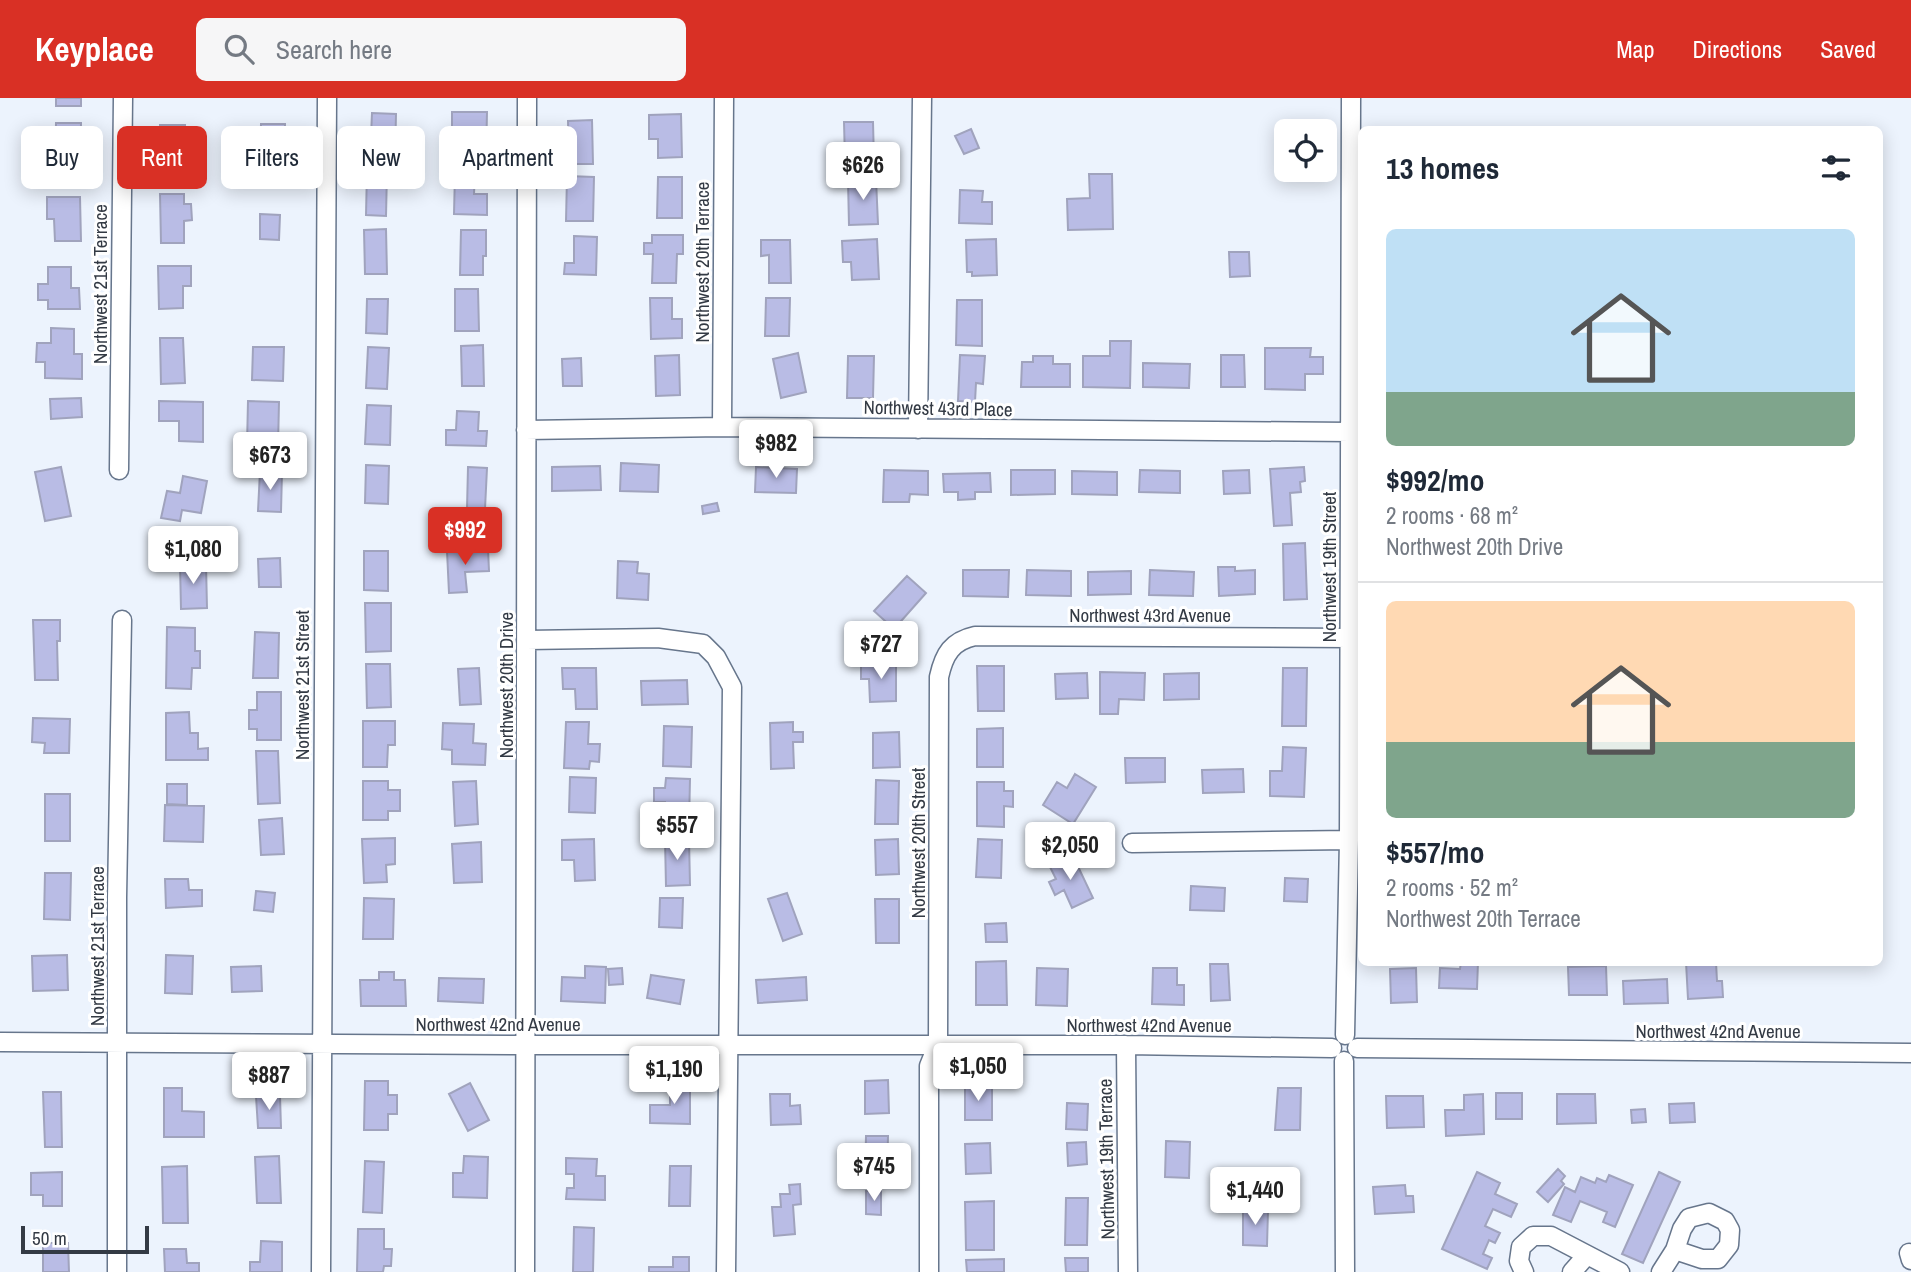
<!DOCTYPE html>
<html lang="en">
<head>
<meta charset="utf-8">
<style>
	body { margin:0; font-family:"Archivo Narrow",sans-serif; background:#f6f6f7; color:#1f2937; height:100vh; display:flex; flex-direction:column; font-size:26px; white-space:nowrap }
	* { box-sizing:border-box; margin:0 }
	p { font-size:23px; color:#747a83 }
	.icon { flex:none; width:38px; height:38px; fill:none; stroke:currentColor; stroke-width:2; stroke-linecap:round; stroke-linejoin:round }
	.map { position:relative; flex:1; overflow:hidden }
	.drawer { position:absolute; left:1358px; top:28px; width:525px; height:840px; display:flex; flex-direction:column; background:#fff; border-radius:10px; box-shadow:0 4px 18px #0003 }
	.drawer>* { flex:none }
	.top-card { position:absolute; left:21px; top:28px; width:665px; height:63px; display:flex; gap:14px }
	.fabs { position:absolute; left:1274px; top:21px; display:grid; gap:14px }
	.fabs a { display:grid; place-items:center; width:63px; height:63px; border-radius:10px; background:#fff; box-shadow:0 4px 18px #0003; font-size:35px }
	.scale { position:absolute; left:21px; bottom:18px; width:128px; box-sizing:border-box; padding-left:7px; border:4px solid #333a44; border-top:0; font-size:19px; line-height:24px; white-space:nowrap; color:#333a44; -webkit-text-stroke:5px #fff; paint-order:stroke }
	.price { position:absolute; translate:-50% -60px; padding:0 16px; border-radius:7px; background:#fff; color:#222; font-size:23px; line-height:46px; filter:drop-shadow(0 2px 4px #0008) }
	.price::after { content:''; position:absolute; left:50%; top:42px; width:21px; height:16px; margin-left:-10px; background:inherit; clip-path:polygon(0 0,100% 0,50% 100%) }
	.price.selected { background:#d93025; color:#fff }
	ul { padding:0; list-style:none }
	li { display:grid; align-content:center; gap:14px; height:371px; padding:0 28px }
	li+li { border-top:2px solid #e0e1e3 }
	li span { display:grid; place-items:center; height:217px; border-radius:10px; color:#555 }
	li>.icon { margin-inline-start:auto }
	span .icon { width:126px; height:126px; fill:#fffc; stroke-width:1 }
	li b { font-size:30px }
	h2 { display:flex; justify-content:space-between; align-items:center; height:84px; padding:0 28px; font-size:30px }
	.pill { padding:0 24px; border-radius:10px; background:#fff; box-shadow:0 4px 18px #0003; font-size:24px; line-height:63px }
	.pill.selected { background:#d93025; color:#fff }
	header { display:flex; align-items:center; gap:42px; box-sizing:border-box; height:98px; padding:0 35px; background:#d93025; color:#fff }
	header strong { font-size:33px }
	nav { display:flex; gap:38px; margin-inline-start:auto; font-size:24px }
	.search { width:490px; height:63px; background:#f6f6f7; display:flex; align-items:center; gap:18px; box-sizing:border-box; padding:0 24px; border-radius:10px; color:#747a83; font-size:26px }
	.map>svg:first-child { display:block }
	.building { fill:#b9bce5; stroke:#a0a3bd; stroke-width:2 }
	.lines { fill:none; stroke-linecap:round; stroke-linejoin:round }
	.minor-casing { stroke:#67768c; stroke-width:21 }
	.minor { stroke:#fff; stroke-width:18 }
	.labels { text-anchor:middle; stroke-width:6; stroke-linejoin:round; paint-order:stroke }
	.street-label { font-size:19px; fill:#333a44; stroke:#fff }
</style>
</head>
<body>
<header>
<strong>Keyplace</strong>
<div class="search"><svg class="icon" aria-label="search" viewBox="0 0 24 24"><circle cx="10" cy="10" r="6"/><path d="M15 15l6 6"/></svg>Search here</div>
<nav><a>Map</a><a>Directions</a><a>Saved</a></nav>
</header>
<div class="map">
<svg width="1911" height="1174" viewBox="0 0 1911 1174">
	<rect width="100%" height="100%" fill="#ecf3fd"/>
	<path class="building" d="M56,0H81V8H56Z
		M452,14H487L486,60H461L462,37L452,36Z
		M372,15L396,16L395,61H370Z
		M681,16L682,59L658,60V41H649V17Z
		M592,22L593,66H569L568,23Z
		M844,24H873L874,63H845Z
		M56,25H81L80,74H55Z
		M261,26H285L284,76L260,75Z
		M160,27H185L184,52H192V73H159Z
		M971,31L979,50L964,56L955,38Z
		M367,72L387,73L386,118L366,117Z
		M455,75H475L474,96H487V117L454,116Z
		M1089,76H1112L1113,131L1068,132L1067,101L1090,100Z
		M567,78L594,79L593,123H566Z
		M658,79H682V120H657Z
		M876,81L878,126L849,127L848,82Z
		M960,92L983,93L982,104H992V126L959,125Z
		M160,96H184V106H191L192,122L184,123V145H161Z
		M47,99H80L81,143H55L54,121H47Z
		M260,116L280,117L279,142L260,141Z
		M386,131L387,176H365L364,132Z
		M461,132H486V158H483V177H460Z
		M652,137H683V156H677L676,185H652L653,156H644V145H652Z
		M574,138L597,139L596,177L564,176L565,165H574Z
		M877,141L879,181L852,182L851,164H843L842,143Z
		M996,141L997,177L972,178V174H967L966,142Z
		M761,142H790L791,185H769V157L761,158Z
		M1229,154H1249L1250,178L1230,179Z
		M158,168H191V188H183V210L159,211Z
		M48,169H71V190H79L80,211H48V202H38V186H48Z
		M455,191H478L479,233H455Z
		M650,200H672V221H682V240L651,241Z
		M766,200H790L789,238H765Z
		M367,201H388L387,236L366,235Z
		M957,202H982V248L956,247Z
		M51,230L74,231V256H82V281L45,280V264H36L37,245H51Z
		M160,240H183L185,285L161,286Z
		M1110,243H1131L1130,290L1083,289V258H1110Z
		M483,247L484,288H462L461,248Z
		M253,249H284L283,283L252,282Z
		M368,249L389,250L387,291L366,290Z
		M1265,250H1311L1310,259H1323V276H1305V292L1265,291Z
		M798,255L806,294L781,300L773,261Z
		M679,257L680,297L656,298L655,258Z
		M960,257L985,258L983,286L976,285L975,304L958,303Z
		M1221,257H1244L1245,289H1221Z
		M848,258H874L873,300H847Z
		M1033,258H1053V266H1070V289H1021L1022,264H1033Z
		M581,260L582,288H563L562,261Z
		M1143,265L1190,266L1189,290L1143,289Z
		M81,300L82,319L51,321L50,301Z
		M159,303L203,304V344L179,343V323H159Z
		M248,303L279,304L278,348L247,347Z
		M367,307L391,308L390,347L365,346Z
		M457,313L479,314L478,333H487L486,348L446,347V332H456Z
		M621,365L659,367L658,394L620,393Z
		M366,367L389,368L388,406L365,405Z
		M600,368L601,392L552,393V369Z
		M61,369L71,418L45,423L35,374Z
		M468,369L487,370L485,411H467Z
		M756,369L797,371L796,395L755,394Z
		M1304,369L1305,383L1300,384L1301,394L1290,395L1292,427L1274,428L1270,371Z
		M884,372L928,373V397L910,396L909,404H883Z
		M1011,372H1055V396L1011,397Z
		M1140,372L1180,373V395L1139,394Z
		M1249,372L1250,395L1224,396L1223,373Z
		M260,373L282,374L281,414L258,413Z
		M1072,373L1117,374V397L1072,396Z
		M990,375L991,394H975V401L958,402V394H944L943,376Z
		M183,378L207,383L201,415L182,412L180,423L161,420L167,393L180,395Z
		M717,405L719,413L703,416L702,408Z
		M1305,445L1307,501L1284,502L1283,446Z
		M488,451L489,473L465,474L467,494L449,495L447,453Z
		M364,453H388V493L364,492Z
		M280,460L281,489H259L258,461Z
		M618,463L638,464L637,475L649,476L648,502L617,500Z
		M180,466H206L207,510L181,511Z
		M1218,469H1235V473L1255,472V496L1219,498Z
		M963,472H1009L1008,499L963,498Z
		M1027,472L1071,473V498L1026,497Z
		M1150,472L1194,474L1193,498L1149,497Z
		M1131,473V496L1088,497V474Z
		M907,478L926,495L894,531L874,513Z
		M365,505H391V553L366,554Z
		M33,522H60V543H57L58,582H35Z
		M167,529L195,530V553H200V570H192L191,591L166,590Z
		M255,534L279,535L278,580H253Z
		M366,566H390L391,609L367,610Z
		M861,566H896V603L870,604L869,581H861Z
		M977,568H1004V613H978Z
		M479,570L481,606L460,607L458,571Z
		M562,570H596L597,611H576L575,591H563Z
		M1283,570H1307L1306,628H1282Z
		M1100,574L1145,575L1144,602L1119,601L1118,616H1100Z
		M1087,575L1088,600L1056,601L1055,576Z
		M1199,575V601L1164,602V576Z
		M687,582L688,606L642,607L641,583Z
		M257,594H281V642H257V631H249V612H257Z
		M189,614L190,635H198V651L208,650V662H166V615Z
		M33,620L70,621L69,655H44L45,645L32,644Z
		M363,623H395V647H388L387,669H363Z
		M566,624H589L588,646H600L599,664L590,663L589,671L564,670Z
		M793,624V634H803V644H793L794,670L771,671L770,625Z
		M443,625L474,626L473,645L486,646L485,667L452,666V652L442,651Z
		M664,628L692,629L691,669L663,668Z
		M1003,630V669H977V631Z
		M899,634L900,669L873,670V635Z
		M1283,649L1306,650L1304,699L1270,698V673H1282Z
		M256,653H278L280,705L258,706Z
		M1125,660H1165V684L1126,685Z
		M1243,671L1244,694L1203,695L1202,672Z
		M1075,676L1096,689L1073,726L1043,707L1057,684L1067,690Z
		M570,679L596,680L595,715L569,714Z
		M666,680L690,681L689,726H665V704H654V690H665Z
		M876,682L899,683L898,726H875Z
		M363,683H388V692H400V713H388V722H363Z
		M476,683L478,726L455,728L453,684Z
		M977,684H1004V693H1013V709L1004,708V729L977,728Z
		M167,686H187V707L167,706Z
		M45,696H70V743H45Z
		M165,707L204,708L203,744L164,743Z
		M282,720L284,756L261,757L259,722Z
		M395,740V766L386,767L387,784L364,785L362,741Z
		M594,741L595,782L575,783L574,762H562V742Z
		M665,741H689L690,787L666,788Z
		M898,741L899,776L876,777L875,742Z
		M978,741L1002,742L1001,780L976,779Z
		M481,744L482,784L454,785L452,746Z
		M1073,758L1093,800L1072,810L1064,792L1055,797L1049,784L1056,781L1050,769Z
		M45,775H71L70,822L44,821Z
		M1285,780L1308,781L1307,804L1284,803Z
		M165,781H188L189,792H202V808L166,810Z
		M1191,788L1225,790L1224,813L1190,812Z
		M256,793L275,795L273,814L254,812Z
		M787,795L802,836L783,843L768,801Z
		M364,800L394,801L393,841H363Z
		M660,800H683L682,830L659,829Z
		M875,801H899V845H876Z
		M1006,825L1007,844H986L985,826Z
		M67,857L68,892L33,893L32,858Z
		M166,857L193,858L192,896L165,895Z
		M1006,863L1007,907H976V864Z
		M1461,864H1478L1477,891L1439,890L1440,870L1460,871Z
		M1686,864H1716L1717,883H1722L1723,899L1688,901Z
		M1210,866H1228L1230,902L1211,903Z
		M261,868L262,893L232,894L231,869Z
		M585,868L606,869L605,905L561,903L562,879L585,880Z
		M1606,868L1607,897H1569L1568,869Z
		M622,870L623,886L609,887L608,871Z
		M1037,870L1068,871L1067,908L1036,907Z
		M1153,870H1177V887H1184V907L1152,906Z
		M1416,870L1417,904L1391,905L1390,871Z
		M379,874H394V882H405L406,908H361L360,882H379Z
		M651,877L684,882L680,906L647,900Z
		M806,879L807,902L758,905L756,882Z
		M439,880L484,881L483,905L438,903Z
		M1667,881L1668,905L1624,906L1623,883Z
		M888,982L889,1015L865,1016V983Z
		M365,983H388V997H397V1016H388V1032H364Z
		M670,984H690V1026L650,1025V1007H670Z
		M470,985L489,1022L468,1033L449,996Z
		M965,988H992V1022H965Z
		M164,990H182V1013L204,1014V1039H164Z
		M1278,990H1301L1300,1032H1275Z
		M43,994H61L62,1049H45Z
		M1496,995H1522V1021H1496Z
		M770,996H790V1008L800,1007L801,1026L771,1027Z
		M1483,996L1484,1036L1446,1038L1445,1012H1464V997Z
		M1557,996H1595L1596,1025L1557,1026Z
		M256,998H280L281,1030H258Z
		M1386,998H1423L1424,1029L1387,1030Z
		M1067,1005L1088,1006L1087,1032L1066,1031Z
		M1694,1005L1695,1024L1670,1025L1669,1006Z
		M1645,1011L1646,1024L1632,1025L1631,1012Z
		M866,1038H888L887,1081H865Z
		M1166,1043L1190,1044L1189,1080L1165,1079Z
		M1086,1044L1087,1066L1068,1068L1067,1045Z
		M990,1045L991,1075L966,1076L965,1046Z
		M279,1058L281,1105H257L255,1059Z
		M464,1058L488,1059L487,1100L453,1099V1075H463Z
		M566,1060L597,1061L596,1078H605V1102L566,1101L567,1090H574V1076H566Z
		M365,1063L384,1064L382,1115L363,1114Z
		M187,1068L188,1125H163L162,1069Z
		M670,1068H691L690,1108H669Z
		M1558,1071L1565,1078L1561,1083L1564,1086L1548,1104L1537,1094Z
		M62,1074V1108H43V1097H31V1075Z
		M1477,1074L1500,1085L1495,1096L1517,1106L1511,1119L1493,1111L1485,1128L1500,1135L1495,1145L1489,1142L1483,1156L1492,1160L1487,1171L1442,1151Z
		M1659,1074L1680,1084L1643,1165L1622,1156Z
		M1609,1077L1633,1087L1615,1129L1603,1124L1607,1114L1580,1103L1571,1124L1553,1117L1565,1089L1575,1094L1581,1079L1595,1085L1597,1080L1606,1084Z
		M800,1086L801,1106L793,1107L795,1136L774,1138L772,1109H781L780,1096H790L789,1087Z
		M1405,1087L1406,1098H1413L1414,1114L1375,1116L1373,1089Z
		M866,1093H881V1117L866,1116Z
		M1066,1100H1088L1087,1147H1065Z
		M994,1103V1152H966L965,1104Z
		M1243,1111L1268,1112L1267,1148L1243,1147Z
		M574,1129L594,1130L593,1174H573Z
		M358,1131H384V1151H392L391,1168H384L383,1174H357Z
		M261,1143L282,1144V1174H250V1164H260Z
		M43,1145H68L69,1174H43Z
		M164,1151H186L187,1165H199V1174H165Z
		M673,1159H689V1174H649V1169H673Z
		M1065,1160H1088V1174H1066Z
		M1004,1161V1174H967L966,1162Z"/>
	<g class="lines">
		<g class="minor-casing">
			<path id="minor" d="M722,329L724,0
				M918,331L922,0
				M526,332L722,329L1350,334
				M119,372L123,0
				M527,542L658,540L703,546L716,559L732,589L726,1174
				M1132,745L1349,742
				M1345,937L1349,742L1351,0
				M0,944L526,947H1126L1332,950
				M1126,947L1128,1174
				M1357,950L1911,955
				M1344,963L1345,1174
				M1909,1155L1911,1162
				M117,1174V800L122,522
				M321,1174L327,0
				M525,1174L527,0
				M929,1174V968L938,946L939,579C944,556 952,543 975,538L1349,540
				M1524,1174L1519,1163L1521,1149L1533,1138H1551L1620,1174
				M1572,1174L1587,1157
				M1661,1174L1675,1152L1682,1131L1689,1120L1709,1115L1725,1123L1730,1132L1729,1147L1718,1161H1702L1675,1152"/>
		</g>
		<use href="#minor" class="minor"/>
	</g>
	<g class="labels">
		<g class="street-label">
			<text transform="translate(702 164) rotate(-90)" y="7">Northwest 20th Terrace</text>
			<text transform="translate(100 186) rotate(-90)" y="7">Northwest 21st Terrace</text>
			<text transform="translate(938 310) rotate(1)" y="7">Northwest 43rd Place</text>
			<text transform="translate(1329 469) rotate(-90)" y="7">Northwest 19th Street</text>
			<text x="1150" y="524">Northwest 43rd Avenue</text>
			<text transform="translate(302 587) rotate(-90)" y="7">Northwest 21st Street</text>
			<text transform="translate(506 587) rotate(-90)" y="7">Northwest 20th Drive</text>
			<text transform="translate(918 745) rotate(-90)" y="7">Northwest 20th Street</text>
			<text transform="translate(97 848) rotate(-90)" y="7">Northwest 21st Terrace</text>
			<text x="498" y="933">Northwest 42nd Avenue</text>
			<text x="1149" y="934">Northwest 42nd Avenue</text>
			<text x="1718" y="940">Northwest 42nd Avenue</text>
			<text transform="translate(1106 1061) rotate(-91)" y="7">Northwest 19th Terrace</text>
		</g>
	</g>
</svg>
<div class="fabs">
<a><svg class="icon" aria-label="locate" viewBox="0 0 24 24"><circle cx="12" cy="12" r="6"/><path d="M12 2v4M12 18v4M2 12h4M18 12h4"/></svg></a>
</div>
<div class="scale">50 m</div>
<b class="price" style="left:863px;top:104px">$626</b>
<b class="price" style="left:776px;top:382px">$982</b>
<b class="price" style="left:270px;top:394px">$673</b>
<b class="price selected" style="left:465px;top:469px">$992</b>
<b class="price" style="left:193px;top:488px">$1,080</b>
<b class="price" style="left:881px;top:583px">$727</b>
<b class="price" style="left:677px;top:764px">$557</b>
<b class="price" style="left:1070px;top:784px">$2,050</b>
<b class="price" style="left:978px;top:1005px">$1,050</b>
<b class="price" style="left:674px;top:1008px">$1,190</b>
<b class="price" style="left:269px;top:1014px">$887</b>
<b class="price" style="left:874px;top:1105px">$745</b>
<b class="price" style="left:1255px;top:1129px">$1,440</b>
<div class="top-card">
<a class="pill">Buy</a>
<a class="pill selected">Rent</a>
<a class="pill">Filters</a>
<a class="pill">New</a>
<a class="pill">Apartment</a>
</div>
<section class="drawer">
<h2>13 homes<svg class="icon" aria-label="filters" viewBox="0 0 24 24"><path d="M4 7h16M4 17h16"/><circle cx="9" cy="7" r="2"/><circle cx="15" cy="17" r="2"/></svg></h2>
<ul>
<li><span style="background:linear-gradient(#bfe0f5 75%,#7fa58c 0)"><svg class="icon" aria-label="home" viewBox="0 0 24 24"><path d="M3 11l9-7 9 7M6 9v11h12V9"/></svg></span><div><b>$992/mo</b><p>2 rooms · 68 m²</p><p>Northwest 20th Drive</p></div></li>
<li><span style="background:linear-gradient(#ffd9b3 65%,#7fa58c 0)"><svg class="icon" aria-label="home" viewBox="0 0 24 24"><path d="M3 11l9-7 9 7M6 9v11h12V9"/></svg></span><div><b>$557/mo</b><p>2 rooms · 52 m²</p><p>Northwest 20th Terrace</p></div></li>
</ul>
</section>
</div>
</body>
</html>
